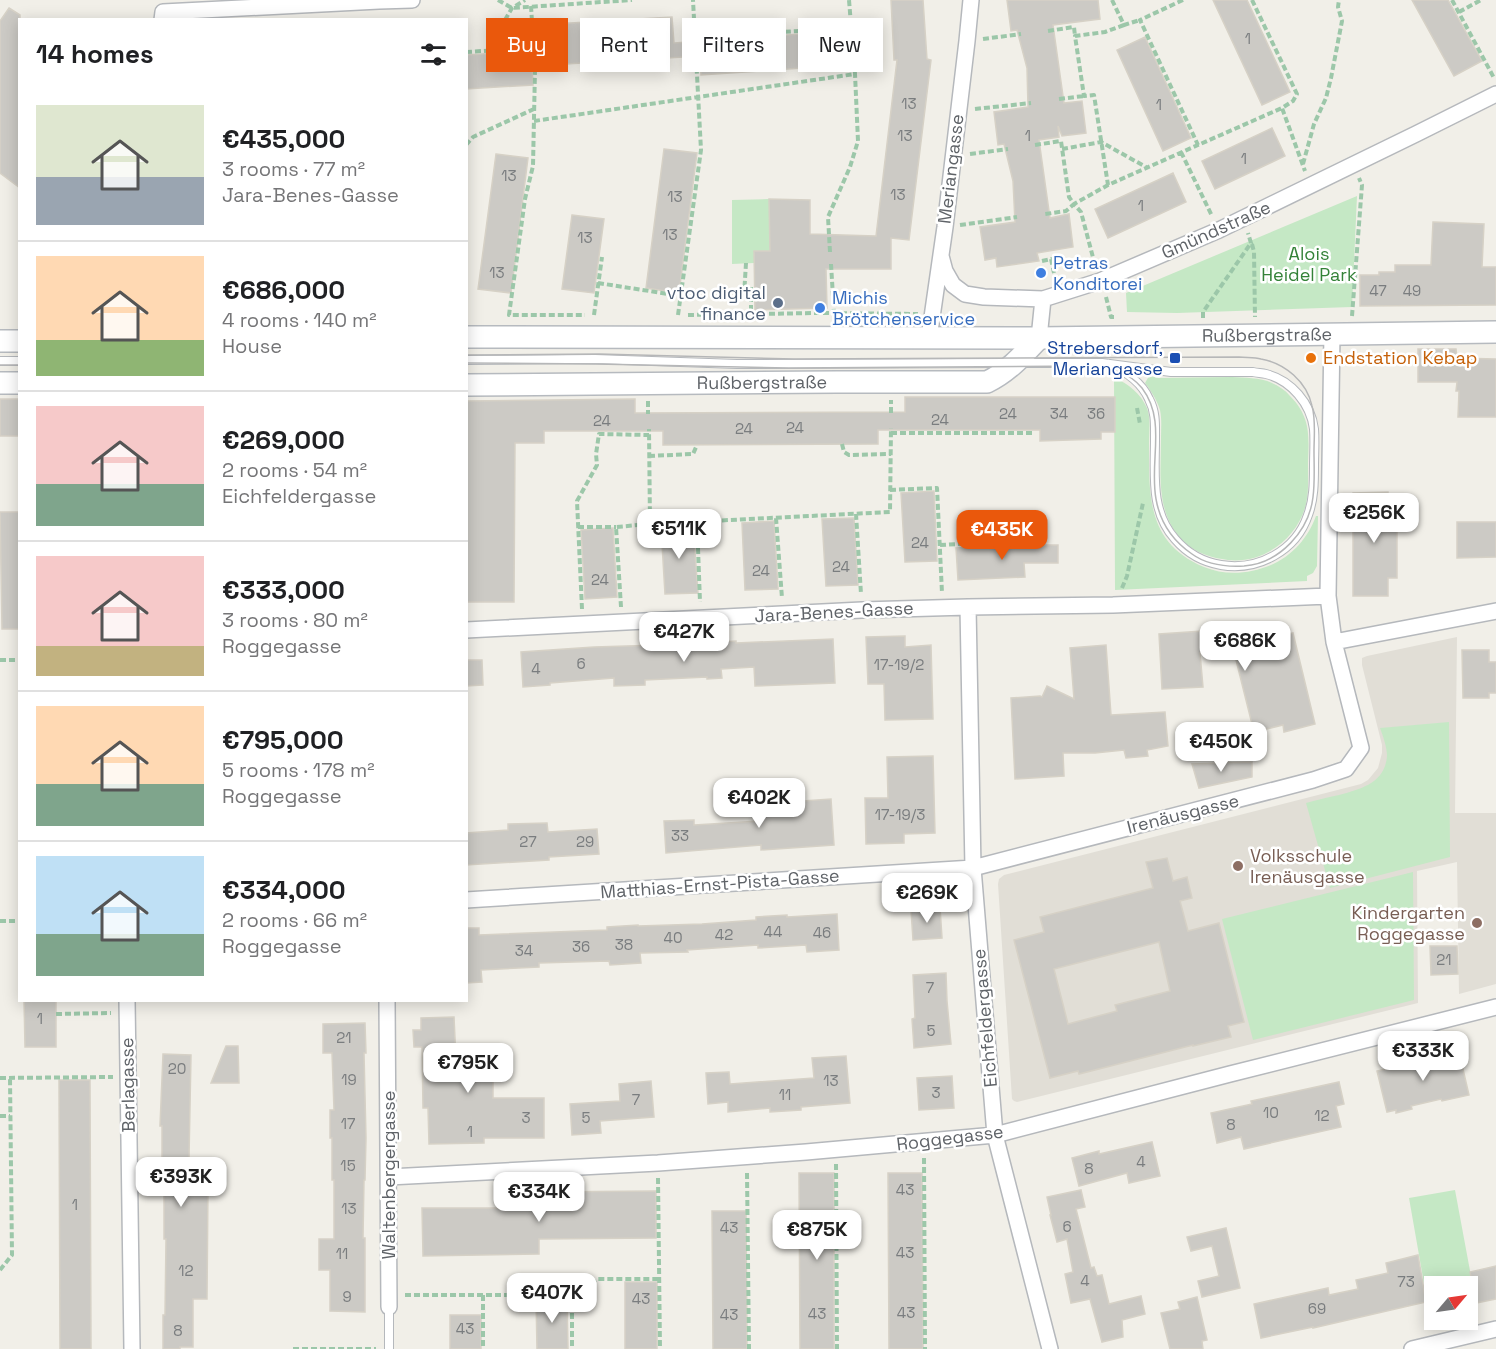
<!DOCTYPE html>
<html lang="en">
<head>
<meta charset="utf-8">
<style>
	body { margin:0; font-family:"Space Grotesk",sans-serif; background:#f6f6f6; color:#202124; height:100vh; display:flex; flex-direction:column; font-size:22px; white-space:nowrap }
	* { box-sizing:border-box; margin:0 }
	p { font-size:20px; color:#757577 }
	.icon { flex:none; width:33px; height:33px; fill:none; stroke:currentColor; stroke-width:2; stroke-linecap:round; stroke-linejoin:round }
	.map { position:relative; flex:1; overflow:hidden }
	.drawer { position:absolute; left:18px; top:18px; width:450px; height:984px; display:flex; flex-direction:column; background:#fff; border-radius:0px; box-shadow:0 3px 15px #0003 }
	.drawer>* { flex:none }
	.guide { position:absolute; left:486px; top:18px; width:570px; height:54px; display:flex; gap:12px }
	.needle { width:39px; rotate:61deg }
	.fabs { position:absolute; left:1424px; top:1276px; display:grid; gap:12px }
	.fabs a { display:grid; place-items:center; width:54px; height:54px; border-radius:0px; background:#fff; box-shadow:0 3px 15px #0003; font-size:30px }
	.price { position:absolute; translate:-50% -51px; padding:0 14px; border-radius:12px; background:#fff; color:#222; font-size:20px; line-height:39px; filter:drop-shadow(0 2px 3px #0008) }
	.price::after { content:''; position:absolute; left:50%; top:36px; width:18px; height:14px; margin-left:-9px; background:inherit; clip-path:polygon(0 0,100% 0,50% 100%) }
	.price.on { background:#ea580c; color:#fff }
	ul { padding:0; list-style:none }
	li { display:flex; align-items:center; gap:18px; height:150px; padding:0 18px }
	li+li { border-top:2px solid #e0e0e0 }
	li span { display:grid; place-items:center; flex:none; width:168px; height:120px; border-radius:0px; color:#555 }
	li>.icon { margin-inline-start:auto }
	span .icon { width:72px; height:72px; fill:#fffc; stroke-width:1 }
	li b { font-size:26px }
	h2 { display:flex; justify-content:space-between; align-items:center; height:72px; padding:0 18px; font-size:26px }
	.chip { padding:0 21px; border-radius:0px; background:#fff; box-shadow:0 3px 15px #0003; font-size:21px; line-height:54px }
	.chip.on { background:#ea580c; color:#fff }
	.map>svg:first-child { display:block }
	.education { fill:#e1ded6 }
	.green { fill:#c5e8c5 }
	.building { fill:#cccac5; stroke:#d6d1c6; stroke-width:1.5; fill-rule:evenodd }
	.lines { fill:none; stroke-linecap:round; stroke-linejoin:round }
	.lane-casing { stroke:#b5b8bc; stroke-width:10 }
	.street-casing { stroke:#b5b8bc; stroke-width:18 }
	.secondary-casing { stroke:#b6babf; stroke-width:24 }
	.path { stroke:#9cc7a9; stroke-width:4; stroke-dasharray:6 3; stroke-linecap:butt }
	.lane { stroke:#fff; stroke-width:8 }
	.street { stroke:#fff; stroke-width:15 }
	.secondary { stroke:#fff; stroke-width:21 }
	.tram { stroke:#b6b7b8; stroke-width:1.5 }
	.shop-dot { fill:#3f7fe0; stroke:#fff; stroke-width:2 }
	.service-dot { fill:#5c6f8a; stroke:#fff; stroke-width:2 }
	.transit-dot { fill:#1a4fb4; stroke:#fff; stroke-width:2 }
	.food-dot { fill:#e8710a; stroke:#fff; stroke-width:2 }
	.education-dot { fill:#8d6e63; stroke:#fff; stroke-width:2 }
	.labels { text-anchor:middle; stroke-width:5; stroke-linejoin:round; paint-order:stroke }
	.number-label { font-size:15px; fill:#7a7d7f }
	.street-label { font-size:18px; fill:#5f6368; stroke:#fff }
	.park-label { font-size:18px; fill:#348238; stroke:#fff }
	.shop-label { font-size:18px; fill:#366cbe; stroke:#fff; text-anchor:start }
	.service-label { font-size:18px; fill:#4e5e75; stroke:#fff; text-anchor:end }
	.transit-label { font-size:18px; fill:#164399; stroke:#fff; text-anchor:end }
	.food-label { font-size:18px; fill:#c56008; stroke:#fff; text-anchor:start }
	.education-label { font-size:18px; fill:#785e54; stroke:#fff; text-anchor:start }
</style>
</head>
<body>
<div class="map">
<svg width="1496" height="1349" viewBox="0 0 1496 1349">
	<rect width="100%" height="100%" fill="#f1efe8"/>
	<path class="education" d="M1457,637L1455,813H1496V984L1459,994L1457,862L1417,871L1418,1003L1017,1102L1014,1101L1012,1099L998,884L999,879L1004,875L1361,784L1368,780L1378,768L1382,753V745L1362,665V658L1367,656Z"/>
	<path class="green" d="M1357,196L1352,307L1177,313L1127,312L1126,293Z
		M769,199L770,251L754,263L732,264V200Z
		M1149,376L1159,378C1183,378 1207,377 1232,377C1244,378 1260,377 1272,383C1279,386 1285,390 1290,396C1311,417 1309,436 1308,463C1308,476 1309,491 1306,504C1298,538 1264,564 1228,560C1212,558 1195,553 1183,541C1155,513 1161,474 1161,438C1161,429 1162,419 1160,410C1157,400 1151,391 1145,383Z
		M1114,378C1128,383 1141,394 1147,408C1151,419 1149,432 1149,444C1149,497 1147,543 1204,567C1226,576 1249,574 1271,565C1292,556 1308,538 1316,516H1318L1317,566L1313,573L1307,576V581L1115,590Z
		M1449,722L1450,857L1330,888L1306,803C1317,800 1328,797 1339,795C1361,789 1385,783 1387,756C1387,747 1383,736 1380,728Z
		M1413,872L1414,1000L1253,1040L1222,919Z
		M1455,1190L1476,1303L1467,1305V1287H1434V1311L1429,1312L1409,1198Z"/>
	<path class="building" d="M891,0H923L927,59L931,60L909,240L891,238V269H826L827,308L755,310L754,251H770L769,199L810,200V234L876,236L897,60H894Z
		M1007,0H1098L1100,19L1053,25L1064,103L1082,101L1086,133L1062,136L1058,126L1059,137L1039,140L1050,218L1069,214L1073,247L1037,253L1039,261L997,267L996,258L985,260L980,227L1015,222L1013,181L1004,144L998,145L994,112L1028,107L1027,68L1017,30L1011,31Z
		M1213,0H1247L1290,92L1262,105Z
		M1412,0H1448L1482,61L1454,76Z
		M9,8L20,15V188L0,173V21Z
		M672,17L674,43L829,32L832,66L701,75L700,56L532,66L533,85L466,89V55L555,50L554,24Z
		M1145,37L1191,138L1163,151L1117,50Z
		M1272,128L1285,156L1215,189L1202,161Z
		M664,149L697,153L679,293L646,288Z
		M496,154L528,158L511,293L478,289Z
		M1173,173L1186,202L1108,238L1095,209Z
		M572,215L604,219L594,293L562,289Z
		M1433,222L1484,224L1482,267H1496V305L1360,306V275H1379V272H1395V265H1431Z
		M1418,349H1456L1457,358L1496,359V417H1458L1459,391H1456L1457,382H1418Z
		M905,397H1115V432H1101V439L1040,441V430H878V444L663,445V431H544V443H515L514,602H466V401L635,399V413L905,412Z
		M0,399H20V436H0Z
		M934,491L937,561L905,562L901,493Z
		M1388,492V511L1397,510V578H1388V596H1353V493Z
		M0,512H20V629H2Z
		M854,518L858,585L826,586L822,519Z
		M774,521L778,589L745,590L742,523Z
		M1457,522H1496V557L1457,558Z
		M693,526L698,593L665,594L661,527Z
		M613,528L617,597L585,599L581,530Z
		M1019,545H1058V563H1024L1025,577L958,580L956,548Z
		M1262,627L1264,640L1293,633L1315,724L1284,732L1283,725L1254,732L1234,652L1200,653L1203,687L1162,689L1159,634Z
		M905,636V647L931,645L933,719L885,720L884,684H868L866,637Z
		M833,639L835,683L755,686L754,667L721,669L722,678L707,679V677L645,680V685L614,686V678L550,683V685L523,687L521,652L594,647L691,644L736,641V643Z
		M1106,645L1111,715L1165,712L1168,746L1147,750L1148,756L1126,758L1124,750L1095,753H1063L1064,776L1015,779L1011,698L1040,696L1042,697L1047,686L1074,699L1070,648Z
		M1462,650H1489V662H1496V693H1489V698H1463Z
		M466,660H482L483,685L466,686Z
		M933,756L935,833L904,834V843L866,844L865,798H888L887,757Z
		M1252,762V777L1199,788L1192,764Z
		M831,799L834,845L761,850V845L666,853L664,821L694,820V825L760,821L759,804Z
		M547,823L548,832L597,829L599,854L549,857V860L466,865V833L508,830V824Z
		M1167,858L1173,881L1187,877L1192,898L1180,901L1188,931L1219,923L1244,1022L1228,1026L1231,1037L1193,1046V1045L1079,1074L1078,1071L1050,1078L1014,940L1044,932L1040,917L1153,888L1146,862ZM1159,942L1170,991L1115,1005L1117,1011L1068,1024L1054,969Z
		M940,907L942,938L913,940L911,910Z
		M837,914L839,950L807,952L806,945L758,948V945L687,950L688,952L640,953L641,963L610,965L609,961L539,963V967L481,970L482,982L466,983V928H479V935L607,930V927L638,925V926L702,924L756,920V917L787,915V917Z
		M1430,946H1457L1458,974L1431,975Z
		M946,973L947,1001L951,1044L914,1048L912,1019L915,1018L913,975Z
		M24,1000H56V1047H25Z
		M454,1017L456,1060H493V1098H544V1138H484V1143L429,1144L428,1108H423L422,1047H414L413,1030H421V1018Z
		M365,1023L366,1053H364L366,1138L365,1180H364L363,1238H365V1312L330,1311V1270H319V1239H334V1180H332V1138H330V1110H334L332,1053H323V1024Z
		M226,1046H238L239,1083H211Z
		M1459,1052L1469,1095L1442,1101L1441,1099L1411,1106L1412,1109L1396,1113V1110L1387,1112L1377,1071Z
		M163,1054L191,1055L189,1158L192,1159V1186H208L207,1299H193V1347H180V1349H163V1315H165L166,1239H164V1169H162V1126H160Z
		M846,1056L850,1103L801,1107V1110L770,1112V1108L728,1112V1102L708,1104L706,1073L729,1072L730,1084L814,1078L812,1058Z
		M952,1076L954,1108L919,1110L917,1078Z
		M59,1080H90L91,1349H60Z
		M651,1081L654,1117L600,1121L601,1133L572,1135L570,1104L620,1101L619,1084Z
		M1339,1082L1344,1104L1336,1106L1341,1127L1244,1149L1241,1137L1217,1143L1211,1113L1252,1104L1251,1101Z
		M1152,1142L1160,1176L1129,1183L1127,1173L1079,1186L1072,1158L1099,1151V1154Z
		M799,1173H834V1349H800Z
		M888,1173H922L923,1349H889Z
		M1081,1190L1085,1207L1076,1209L1091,1268L1094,1267L1097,1276L1102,1275L1109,1304L1141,1296L1145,1314L1122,1320L1123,1337L1102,1342L1090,1299L1071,1303L1065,1274L1073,1272L1067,1239L1057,1242L1050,1215H1051L1047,1197Z
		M656,1191V1238L539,1239V1254L423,1256L422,1208H539L538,1192Z
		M712,1211H746L747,1349H713Z
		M1226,1228L1240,1288L1202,1297L1198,1281L1219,1276L1212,1246L1191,1251L1187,1237Z
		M1418,1255L1426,1302L1313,1328V1327L1261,1338L1254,1304L1328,1288L1329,1295L1358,1289L1356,1280L1388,1273L1386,1263Z
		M1496,1266V1299L1476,1303L1470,1272Z
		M625,1282H657V1349H625Z
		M1197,1297L1207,1340L1202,1341L1203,1349H1170L1161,1313L1180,1309L1178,1302Z
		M536,1298H567L568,1349H537Z
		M450,1315H481V1349H450Z"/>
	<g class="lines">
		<g class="lane-casing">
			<path id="lane" d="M466,360L595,359L737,364L1007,363
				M0,361H20
				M1022,363H1102L1171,372H1253C1257,373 1262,373 1266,374C1291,380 1311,404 1314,429C1315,441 1314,454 1314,466C1314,482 1314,499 1308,515C1296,551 1258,571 1221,565C1203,562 1187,553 1175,539C1150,511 1155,474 1155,439C1155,425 1156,412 1149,399C1142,383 1125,371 1109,364
				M389,1349V1307"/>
		</g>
		<g class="street-casing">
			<path id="street" d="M380,0L379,1L412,0
				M162,20L163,12L379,1
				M941,256L945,271L953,285L965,294L984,297L1043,299L1100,281L1219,230L1416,134L1496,94
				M929,338L945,227L967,41L971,0
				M1039,338L1043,299
				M968,607L973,868L995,1135L1050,1349
				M466,630L862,610L968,607L1113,605L1328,596
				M1334,642L1496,611
				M466,900L973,868L1313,780L1346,769L1361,748L1334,642L1328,596L1332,333
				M127,1000L132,1349
				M387,1000L389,1307
				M389,1177L658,1163L806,1152L995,1135L1230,1074L1496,1007
				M1412,1349L1496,1329"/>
		</g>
		<g class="secondary-casing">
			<g id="secondary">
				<path id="s1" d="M466,337L1039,338L1496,332"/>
				<path d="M0,341H20"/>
				<path d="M0,383H20"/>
				<path id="s2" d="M466,385L837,382H987C1008,372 1023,355 1039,338"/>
			</g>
		</g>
		<path class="path" d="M498,0L512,8L632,0
			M1112,0L1124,25L1140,20
			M1183,0L1140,20L1198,145L1282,108
			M1252,0L1297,94L1293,101L1282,108L1305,171
			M1452,0L1494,78
			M531,6L535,69L533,166L525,199L509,315H585
			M1459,12L1481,0
			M505,20L512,8L525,0
			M1124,25L1105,32L1075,36L1084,96L1094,95L1108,185L1198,145
			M1048,31L1074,27L1075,36
			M695,37L851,28
			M983,39L1021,34
			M466,52L534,48
			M1059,99L1084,96
			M975,109L1031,103
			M534,121L855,74
			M466,145L473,137L534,109
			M1035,145L1061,141L1069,197L1074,204L1066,211L1045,214
			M1062,149L1101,142L1146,167
			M1181,152L1212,216
			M970,154L1008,149
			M1303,164L1314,124L1326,98L1331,78L1342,21L1338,7L1339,0
			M960,225L1017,217
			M1252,244L1254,252L1255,317
			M830,252L828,217L850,167L858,141L855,74L849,0
			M1042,261L1051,259L1054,273
			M746,263L744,296H751
			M831,264L834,313
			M1095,265L1081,212L1074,204L1108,185
			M598,283L681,296
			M751,287V314
			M1106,297L1111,317H1114
			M594,315L602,257
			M678,315L701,150L693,0
			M688,315L819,313L918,314
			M1352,316L1362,185L1359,178
			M1203,318V312L1251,243L1248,233
			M648,401V414
			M1137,408L1140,424
			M891,413V400
			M891,433H1034
			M842,444L844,452L849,455L891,454
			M649,456L693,454L697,445
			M890,490L937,488L942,593
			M856,514L861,594
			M776,518L782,598
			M697,521L700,602
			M650,524L890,512L891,428
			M578,527H616
			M940,545L1026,540L1025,527L1017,524
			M1122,588L1127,576L1143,503
			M621,607L616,527L650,524L649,429
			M582,609L577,501L597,465L596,454L599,434L649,435
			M0,660H20
			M0,921H20
			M56,1014L111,1013
			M0,1078L113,1077
			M0,1116H10
			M924,1158L925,1349
			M836,1164L837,1349
			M747,1173L749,1349
			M658,1178L660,1349
			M0,1270L12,1255L10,1078
			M405,1295H572L597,1279H660
			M483,1295V1349
			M572,1295V1349
			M293,1349H376"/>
		<use href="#lane" class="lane"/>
		<use href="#street" class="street"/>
		<use href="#secondary" class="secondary"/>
		<path class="tram" d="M466,355L599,354L794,359L1239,357C1246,358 1254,357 1261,359C1285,363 1307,382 1312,406C1316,420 1314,436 1314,451C1314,466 1315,482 1313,497C1309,531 1280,563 1244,566C1226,567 1207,565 1192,554C1173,541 1160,522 1156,499C1149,461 1167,421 1142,388C1128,371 1109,368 1089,366L789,368L596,364L466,363
			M0,365H20"/>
	</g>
	<g class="shop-dot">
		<circle cx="1041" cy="273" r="6"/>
		<circle cx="820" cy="308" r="6"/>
	</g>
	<circle class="service-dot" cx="778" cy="303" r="6"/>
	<rect class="transit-dot" x="1169" y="352" width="12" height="12" rx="3"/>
	<circle class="food-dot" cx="1311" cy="358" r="6"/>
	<g class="education-dot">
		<circle cx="1238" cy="866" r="6"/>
		<circle cx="1477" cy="923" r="6"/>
	</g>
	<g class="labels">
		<g class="number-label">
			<text x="1248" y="44">1</text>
			<text x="909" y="109">13</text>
			<text x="1159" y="110">1</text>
			<text x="905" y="141">13</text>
			<text x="1028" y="141">1</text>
			<text x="1244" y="164">1</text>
			<text x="509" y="181">13</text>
			<text x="898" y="200">13</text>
			<text x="675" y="202">13</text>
			<text x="1141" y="211">1</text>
			<text x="670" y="240">13</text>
			<text x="585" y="243">13</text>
			<text x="497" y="278">13</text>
			<text x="1378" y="296">47</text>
			<text x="1412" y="296">49</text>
			<text x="1008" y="419">24</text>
			<text x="1059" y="419">34</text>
			<text x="1096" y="419">36</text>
			<text x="940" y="425">24</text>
			<text x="602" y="426">24</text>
			<text x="795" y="433">24</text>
			<text x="744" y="434">24</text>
			<text x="920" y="548">24</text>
			<text x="841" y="572">24</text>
			<text x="761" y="576">24</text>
			<text x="600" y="585">24</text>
			<text x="581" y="669">6</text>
			<text x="899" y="670">17-19/2</text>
			<text x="536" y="674">4</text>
			<text x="900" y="820">17-19/3</text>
			<text x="680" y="841">33</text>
			<text x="528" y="847">27</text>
			<text x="585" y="847">29</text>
			<text x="773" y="937">44</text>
			<text x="822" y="938">46</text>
			<text x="724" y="940">42</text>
			<text x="673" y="943">40</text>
			<text x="624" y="950">38</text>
			<text x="581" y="952">36</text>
			<text x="524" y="956">34</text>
			<text x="1444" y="965">21</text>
			<text x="930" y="993">7</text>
			<text x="40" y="1024">1</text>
			<text x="931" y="1036">5</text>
			<text x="344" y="1043">21</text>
			<text x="177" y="1074">20</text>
			<text x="349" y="1085">19</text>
			<text x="831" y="1086">13</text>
			<text x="936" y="1098">3</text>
			<text x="785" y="1100">11</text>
			<text x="636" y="1105">7</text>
			<text x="1271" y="1118">10</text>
			<text x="1322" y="1121">12</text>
			<text x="526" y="1123">3</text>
			<text x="586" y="1123">5</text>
			<text x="348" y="1129">17</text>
			<text x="1231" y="1130">8</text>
			<text x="470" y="1137">1</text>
			<text x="1141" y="1167">4</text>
			<text x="348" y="1171">15</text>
			<text x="1089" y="1174">8</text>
			<text x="905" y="1195">43</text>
			<text x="75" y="1210">1</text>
			<text x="349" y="1214">13</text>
			<text x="1067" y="1232">6</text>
			<text x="729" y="1233">43</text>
			<text x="905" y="1258">43</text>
			<text x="342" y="1259">11</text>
			<text x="186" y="1276">12</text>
			<text x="1085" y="1286">4</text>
			<text x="1406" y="1287">73</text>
			<text x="347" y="1302">9</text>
			<text x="641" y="1304">43</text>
			<text x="1317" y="1314">69</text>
			<text x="906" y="1318">43</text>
			<text x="817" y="1319">43</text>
			<text x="729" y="1320">43</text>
			<text x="465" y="1334">43</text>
			<text x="178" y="1336">8</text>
		</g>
		<g class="street-label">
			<text transform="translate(951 169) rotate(-83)" y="6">Meriangasse</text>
			<text transform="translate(1216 230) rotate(-24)" y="6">Gmündstraße</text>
			<text dy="6" stroke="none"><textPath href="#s1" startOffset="801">Rußbergstraße</textPath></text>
			<text dy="6" stroke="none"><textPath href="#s2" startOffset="296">Rußbergstraße</textPath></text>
			<text transform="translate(834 612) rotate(-3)" y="6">Jara-Benes-Gasse</text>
			<text transform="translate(1183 814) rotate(-14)" y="6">Irenäusgasse</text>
			<text transform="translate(720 884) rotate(-4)" y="6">Matthias-Ernst-Pista-Gasse</text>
			<text transform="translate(985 1018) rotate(-95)" y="6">Eichfeldergasse</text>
			<text transform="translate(128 1085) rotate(-91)" y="6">Berlagasse</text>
			<text transform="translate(950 1138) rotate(-7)" y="6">Roggegasse</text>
			<text transform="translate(389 1175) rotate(-90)" y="6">Waltenbergergasse</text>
		</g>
		<g class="park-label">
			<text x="1309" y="260">Alois<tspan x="1309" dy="21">Heidel Park</tspan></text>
		</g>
		<g class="shop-label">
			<text x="1053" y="269">Petras<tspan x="1053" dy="21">Konditorei</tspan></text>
			<text x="832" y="304">Michis<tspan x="832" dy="21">Brötchenservice</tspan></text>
		</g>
		<g class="service-label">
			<text x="766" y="299">vtoc digital<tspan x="766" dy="21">finance</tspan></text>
		</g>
		<g class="transit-label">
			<text x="1163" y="354">Strebersdorf,<tspan x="1163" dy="21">Meriangasse</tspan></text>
		</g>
		<g class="food-label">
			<text x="1323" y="364">Endstation Kebap</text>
		</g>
		<g class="education-label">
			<text x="1250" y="862">Volksschule<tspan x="1250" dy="21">Irenäusgasse</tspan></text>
			<text x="1465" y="919" text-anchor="end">Kindergarten<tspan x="1465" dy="21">Roggegasse</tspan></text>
		</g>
	</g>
</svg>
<div class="fabs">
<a><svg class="needle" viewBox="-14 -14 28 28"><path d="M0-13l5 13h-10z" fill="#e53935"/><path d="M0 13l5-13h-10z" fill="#757577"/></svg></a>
</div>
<b class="price" style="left:1374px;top:544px">€256K</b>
<b class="price" style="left:679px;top:560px">€511K</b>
<b class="price on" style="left:1002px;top:561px">€435K</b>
<b class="price" style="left:684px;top:663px">€427K</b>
<b class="price" style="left:1245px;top:672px">€686K</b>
<b class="price" style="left:1221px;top:773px">€450K</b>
<b class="price" style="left:759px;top:829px">€402K</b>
<b class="price" style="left:927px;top:924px">€269K</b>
<b class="price" style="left:1423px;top:1082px">€333K</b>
<b class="price" style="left:468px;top:1094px">€795K</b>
<b class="price" style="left:181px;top:1208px">€393K</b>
<b class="price" style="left:539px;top:1223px">€334K</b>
<b class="price" style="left:817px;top:1261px">€875K</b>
<b class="price" style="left:552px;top:1324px">€407K</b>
<div class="guide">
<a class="chip on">Buy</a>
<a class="chip">Rent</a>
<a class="chip">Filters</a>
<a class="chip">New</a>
</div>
<section class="drawer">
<h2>14 homes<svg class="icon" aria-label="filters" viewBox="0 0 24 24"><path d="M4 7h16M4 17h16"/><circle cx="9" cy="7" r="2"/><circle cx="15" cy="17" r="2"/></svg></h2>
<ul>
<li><span style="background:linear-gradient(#dfe7d0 60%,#9aa5b1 0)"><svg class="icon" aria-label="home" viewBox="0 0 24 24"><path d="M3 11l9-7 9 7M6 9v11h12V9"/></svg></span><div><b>€435,000</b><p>3 rooms · 77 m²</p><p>Jara-Benes-Gasse</p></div></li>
<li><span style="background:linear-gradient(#ffd9b3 70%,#8fb573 0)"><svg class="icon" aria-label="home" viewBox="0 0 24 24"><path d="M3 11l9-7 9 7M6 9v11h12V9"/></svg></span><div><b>€686,000</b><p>4 rooms · 140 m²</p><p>House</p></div></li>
<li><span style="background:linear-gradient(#f6c9c9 65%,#7fa58c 0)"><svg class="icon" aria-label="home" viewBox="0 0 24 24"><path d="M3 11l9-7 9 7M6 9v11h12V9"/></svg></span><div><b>€269,000</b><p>2 rooms · 54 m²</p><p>Eichfeldergasse</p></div></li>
<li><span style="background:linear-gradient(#f6c9c9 75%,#c2b280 0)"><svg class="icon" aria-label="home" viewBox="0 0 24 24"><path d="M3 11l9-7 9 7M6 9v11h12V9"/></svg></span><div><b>€333,000</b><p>3 rooms · 80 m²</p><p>Roggegasse</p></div></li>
<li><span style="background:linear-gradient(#ffd9b3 65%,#7fa58c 0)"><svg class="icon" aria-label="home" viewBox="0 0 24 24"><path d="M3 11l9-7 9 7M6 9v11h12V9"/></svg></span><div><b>€795,000</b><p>5 rooms · 178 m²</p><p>Roggegasse</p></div></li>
<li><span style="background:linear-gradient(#bfe0f5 65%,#7fa58c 0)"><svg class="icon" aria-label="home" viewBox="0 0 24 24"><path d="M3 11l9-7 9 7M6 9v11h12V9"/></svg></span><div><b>€334,000</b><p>2 rooms · 66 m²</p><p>Roggegasse</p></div></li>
</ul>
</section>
</div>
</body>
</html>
